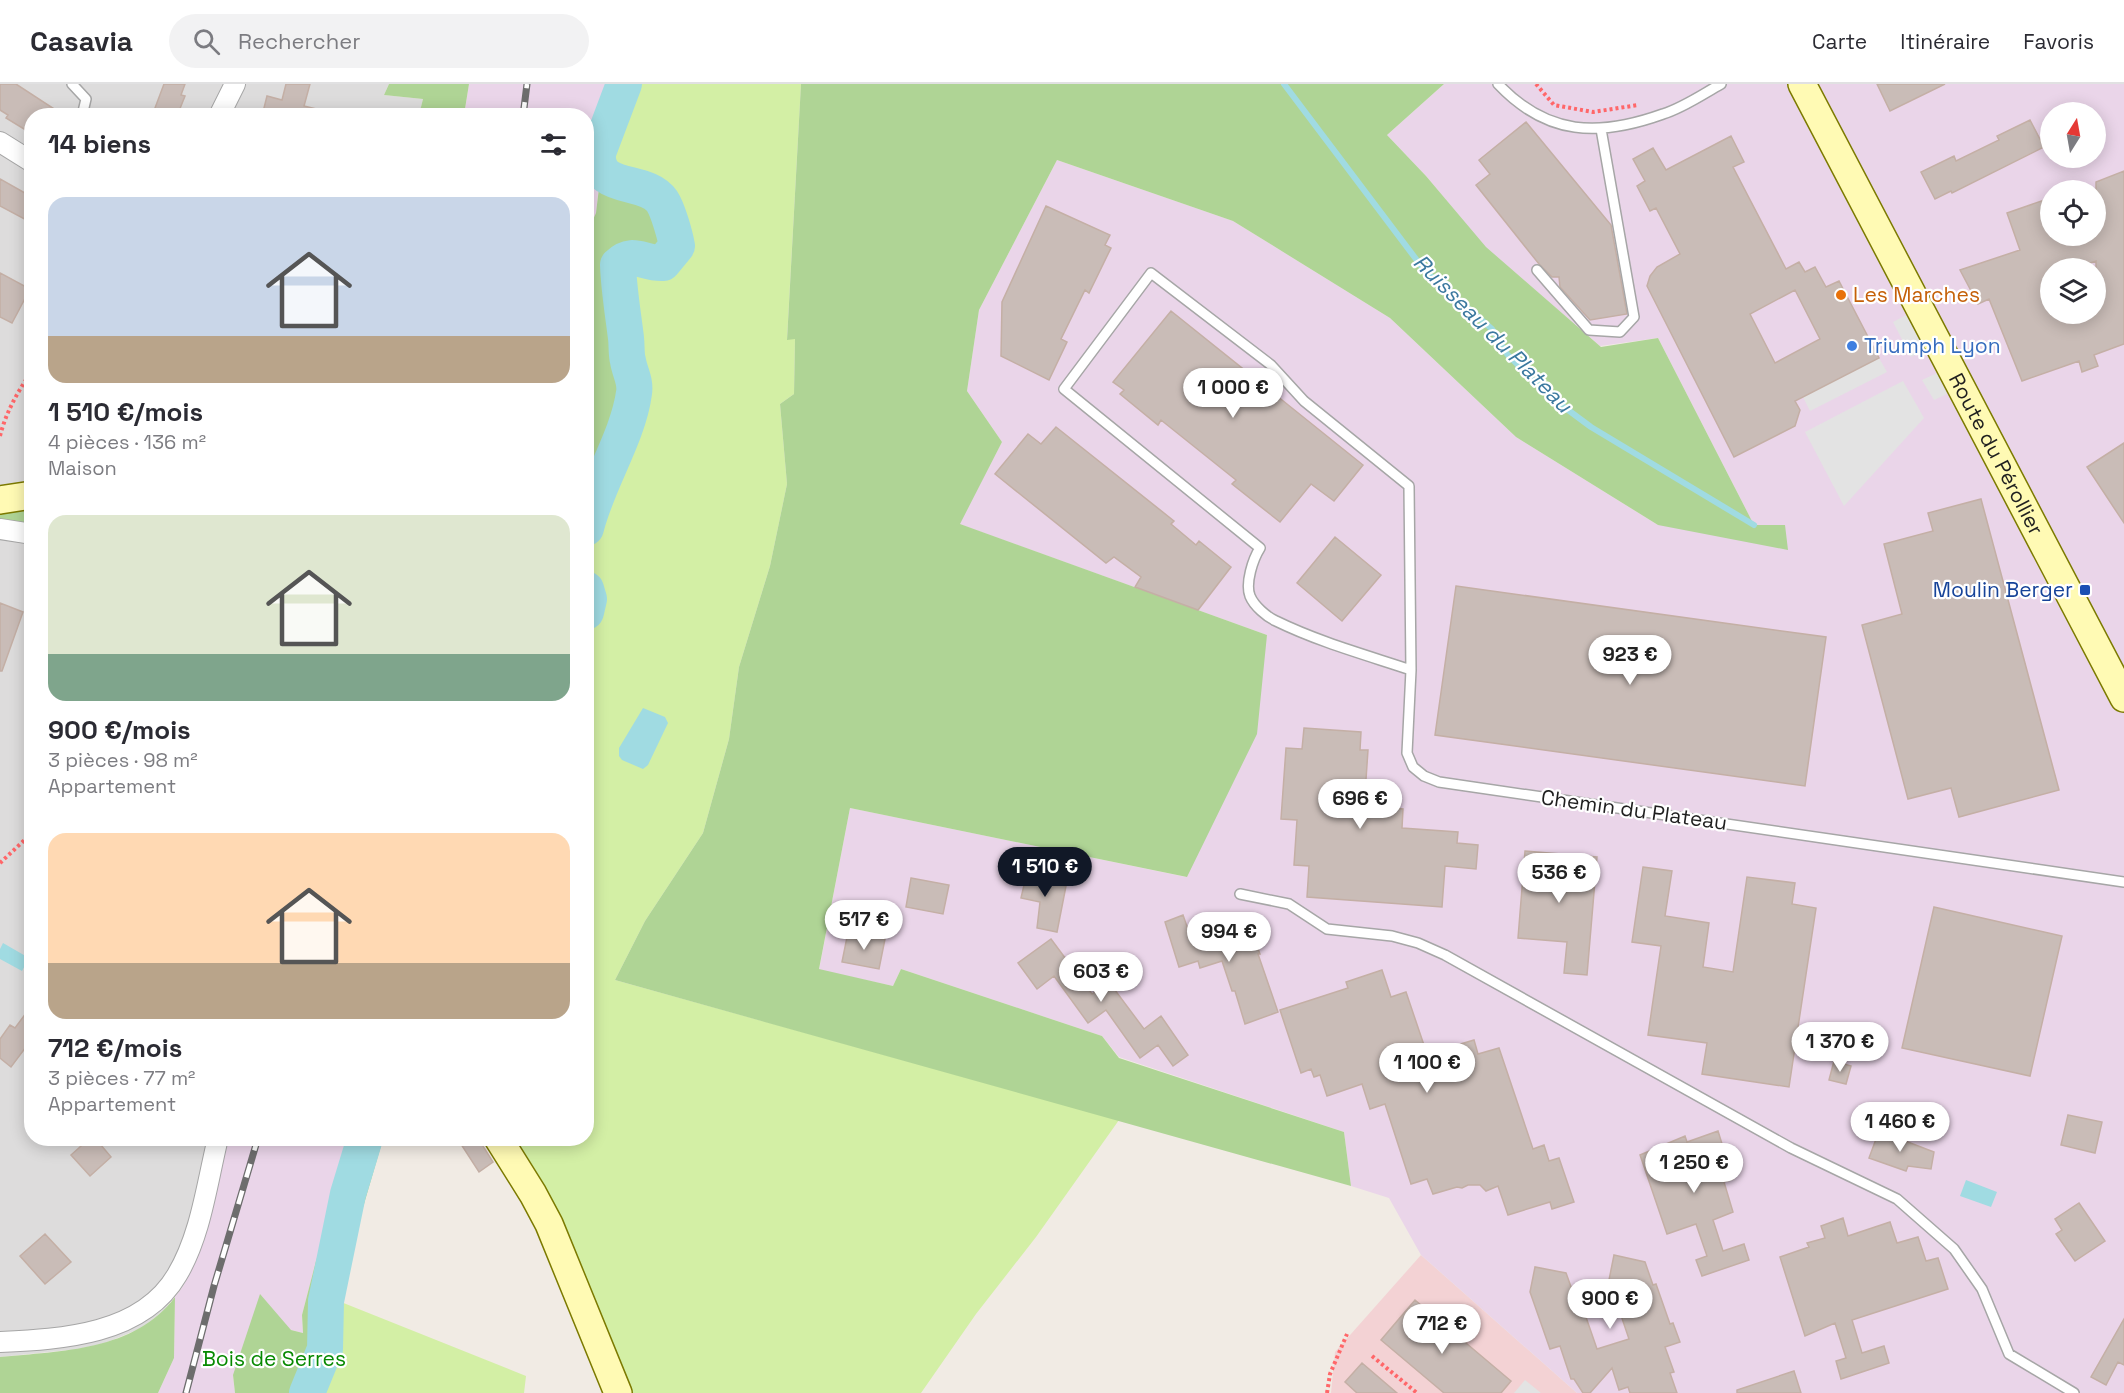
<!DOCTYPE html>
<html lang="fr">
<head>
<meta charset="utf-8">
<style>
	body { margin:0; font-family:"Space Grotesk",sans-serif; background:#f2f2f3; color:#2b2b33; height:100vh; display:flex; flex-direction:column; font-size:22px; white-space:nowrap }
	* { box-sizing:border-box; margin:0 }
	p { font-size:20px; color:#7c7c81 }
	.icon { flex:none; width:33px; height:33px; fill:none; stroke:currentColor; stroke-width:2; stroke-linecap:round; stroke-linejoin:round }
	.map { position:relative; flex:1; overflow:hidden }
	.panel { position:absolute; left:24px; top:24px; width:570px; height:1038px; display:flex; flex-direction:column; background:#fff; border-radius:24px; box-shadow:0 3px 15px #0003 }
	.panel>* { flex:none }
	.needle { width:39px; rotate:11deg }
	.buttons { position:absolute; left:2040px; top:18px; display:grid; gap:12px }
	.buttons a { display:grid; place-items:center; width:66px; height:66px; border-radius:50%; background:#fff; box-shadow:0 3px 15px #0003; font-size:30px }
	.price { position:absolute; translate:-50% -51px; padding:0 14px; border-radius:21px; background:#fff; color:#222; font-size:20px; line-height:39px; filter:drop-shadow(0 2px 3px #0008) }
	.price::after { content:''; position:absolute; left:50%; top:36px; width:18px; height:14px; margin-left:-9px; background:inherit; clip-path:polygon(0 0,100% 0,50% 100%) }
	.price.current { background:#111827; color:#fff }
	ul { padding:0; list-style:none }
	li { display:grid; align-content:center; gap:12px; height:318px; padding:0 24px }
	li span { display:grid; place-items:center; height:186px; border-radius:18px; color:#555 }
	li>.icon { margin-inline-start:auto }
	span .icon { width:108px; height:108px; fill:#fffc; stroke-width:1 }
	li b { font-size:26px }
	h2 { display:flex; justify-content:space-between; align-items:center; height:72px; padding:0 24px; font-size:26px }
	header { display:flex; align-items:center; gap:36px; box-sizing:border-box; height:84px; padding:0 30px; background:#fff; border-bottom:2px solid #e1e1e2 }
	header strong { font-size:28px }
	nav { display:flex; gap:33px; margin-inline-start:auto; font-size:21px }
	.search { width:420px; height:54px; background:#f2f2f3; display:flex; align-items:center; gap:15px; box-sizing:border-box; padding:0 21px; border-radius:33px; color:#7c7c81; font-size:22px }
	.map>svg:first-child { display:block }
	.residential { fill:#dddcdc }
	.commercial { fill:#f3d2d4 }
	.industrial { fill:#ead5e9; fill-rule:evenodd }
	.grass { fill:#d3efa5 }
	.forest { fill:#afd495 }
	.parking { fill:#e3e3e3 }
	.water { fill:#a0dbe2 }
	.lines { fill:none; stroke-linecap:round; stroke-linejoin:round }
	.stream { stroke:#a0dbe2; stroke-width:6 }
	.river { stroke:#a0dbe2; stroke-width:36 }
	.building { fill:#c9bcb7; stroke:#c4afa5; stroke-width:1.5; fill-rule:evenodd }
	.lane-casing { stroke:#a6a6a6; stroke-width:12 }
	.street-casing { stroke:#a6a6a6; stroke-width:22 }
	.secondary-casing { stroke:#7c7a00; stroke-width:30 }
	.path { stroke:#ff6769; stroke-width:4; stroke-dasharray:3 3; stroke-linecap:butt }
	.lane { stroke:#fff; stroke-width:9 }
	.street { stroke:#fff; stroke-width:20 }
	.secondary { stroke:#fffab4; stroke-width:27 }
	.rail-casing { stroke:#6d6d6d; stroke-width:7 }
	.rail { stroke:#fff; stroke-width:4.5; stroke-dasharray:14; stroke-linecap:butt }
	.food-dot { fill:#e8710a; stroke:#fff; stroke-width:2 }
	.shop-dot { fill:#3f7fe0; stroke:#fff; stroke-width:2 }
	.transit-dot { fill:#1a4fb4; stroke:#fff; stroke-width:2 }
	.labels { text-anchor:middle; stroke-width:4.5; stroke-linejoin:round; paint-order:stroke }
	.food-label { font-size:21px; fill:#c56008; stroke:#fff; text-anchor:start }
	.shop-label { font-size:21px; fill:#366cbe; stroke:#fff; text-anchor:start }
	.street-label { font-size:21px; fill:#1f1f1f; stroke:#fff }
	.transit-label { font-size:21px; fill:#164399; stroke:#fff; text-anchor:end }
	.park-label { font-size:21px; fill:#068901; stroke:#fff }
	.water-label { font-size:22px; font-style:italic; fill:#3b799f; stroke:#fff }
</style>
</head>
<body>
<header>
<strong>Casavia</strong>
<div class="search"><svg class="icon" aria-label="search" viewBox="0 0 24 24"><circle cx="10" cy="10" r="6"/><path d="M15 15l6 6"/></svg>Rechercher</div>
<nav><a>Carte</a><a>Itinéraire</a><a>Favoris</a></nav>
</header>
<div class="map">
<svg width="2124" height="1309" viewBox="0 0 2124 1309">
	<rect width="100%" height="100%" fill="#f1ebe4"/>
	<path class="residential" d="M0,0H389L384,11L423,15L419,32H32L31,420L0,424Z
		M0,437L31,442L32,1054L227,1055L197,1172L184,1201L165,1225L144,1243L105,1259L78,1265L0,1273Z"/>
	<path class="commercial" d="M1421,1171L1577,1309H1331L1335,1268Z"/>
	<path class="industrial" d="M469,0H611L613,18L592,76L594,86L600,93L596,129L587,151L586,32H464Z
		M1444,0H2124V1309H1577L1421,1171L1389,1114L1351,1102L1344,1048L1119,973L1102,952L901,885L893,902L819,886L850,724L1186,793L1267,551L959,440L1002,358L967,307L979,226L1057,76L1233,137L1390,234L1516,353L1658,441H1754L1658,254L1600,262L1483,161L1426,92L1387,51ZM2050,28H2096V74H2050ZM2050,106H2096V152H2050ZM2050,184H2096V230H2050Z
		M227,1055H355L316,1177L302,1231L303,1249L291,1246L233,1291L235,1309H158L174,1274L175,1213L184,1201L197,1172Z"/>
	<path class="grass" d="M624,0H801L787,255L795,254L794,310L780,320L787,400L770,482L739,583L729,655L703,749L645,837L615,896L1119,1036L1036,1153L976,1230L921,1309H619L501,1055L586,1054V528L589,515L586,505L587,444L599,405L626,339L634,295L627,277L626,254L621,230L618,181C628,170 634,173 646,178L650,108L603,91L597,81L598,69Z
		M336,1216L526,1292L524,1309H323L326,1294L337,1265Z"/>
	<path class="forest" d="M389,0H469L464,31H419L423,15L384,11Z
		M801,0H1444L1387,51L1426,92L1486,163L1601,263L1658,254L1754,441H1785L1788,466L1658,441L1516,353L1390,234L1233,137L1057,76L979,226L967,307L1002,358L960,440L1267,551L1257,650L1187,793L850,724L819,885L893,902L901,885L1102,952L1119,974L1344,1048L1351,1102L615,896L645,837L703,749L729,655L739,583L770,482L787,400L780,320L794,310L795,255L787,256Z
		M601,87L603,91L650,108L662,117L677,162L663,179C643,180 633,165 618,181L621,230L626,254L627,277L634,295V308L626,339L598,407L586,404V151L596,129Z
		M31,420V442L0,437V424Z
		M355,1055H383L336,1216L337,1265L326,1294L323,1309H235L233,1291L260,1210L291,1246L303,1249L302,1231L316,1177Z
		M175,1213L174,1274L158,1309H0V1273C61,1267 135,1267 175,1213Z"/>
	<path class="parking" d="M1906,231L1925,266L1911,273L1893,238Z
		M1879,274L1887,288L1810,327L1803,313Z
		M1937,289L1947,310L1934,316L1922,296Z
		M1903,297L1924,334L1844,422L1805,348Z
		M1525,1296L1541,1309H1514Z"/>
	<path class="water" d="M643,624L665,633L668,639L648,681L643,685L622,676L619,672V664Z
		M3,859L29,874L22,887L0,875V865Z
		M1966,1096L1997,1108L1991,1123L1960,1112Z"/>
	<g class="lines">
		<path class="stream" d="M1284,0L1425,187L1492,245L1507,270L1534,297L1560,320L1591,343L1754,441"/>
		<path class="river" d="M586,444C597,399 628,353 634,309C636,297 630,289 628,277C626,270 627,262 626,254C623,229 619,207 618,181C633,166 643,180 663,179L677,162C675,151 668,126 662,117C646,93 595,109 598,69L624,0
			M586,505L589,515L586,528
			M307,1309L325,1265L326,1217L348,1110L365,1054"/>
	</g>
	<path class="building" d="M0,0H16L65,32H32V50L6,34L8,31L0,26Z
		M164,0H185L181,11L185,12L177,32H152Z
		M286,0H310L304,22L321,26L320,32H262L267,12L282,16Z
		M1877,0H1945L1890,27Z
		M2030,36L2044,63L1952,109L1951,107L1935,115L1921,88L1954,72L1956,77L1999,56L1997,52Z
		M1526,38L1611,141L1627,230L1590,236L1560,203L1559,193H1552L1539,180L1476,101L1490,90L1479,76Z
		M1731,52L1744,78L1733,83L1786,185L1799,178L1805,188L1815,183L1826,203L1839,197L1879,274L1795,317L1800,326L1795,342L1734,373L1647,202L1650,192L1657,183L1680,170L1656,124L1650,127L1637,102L1645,97L1633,75L1653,64L1666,86ZM1795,206L1820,255L1775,279L1750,230Z
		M2124,87V260L2094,271L2098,282L2082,288L2079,277L2022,297L1989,215L1978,220L1960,186L2020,166L2007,129L2050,114V152H2096V98ZM2096,177V230H2050V184H2075Z
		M0,95L32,113V139L0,122Z
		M1046,122L1110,151L1105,161L1111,164L1089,209L1085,206L1061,255L1067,258L1049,296L1001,272L1002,218Z
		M0,189L30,205L12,239L0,233Z
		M1171,227L1363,381L1334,417L1311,400L1280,438L1232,400L1236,396L1161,336L1158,341L1120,310L1124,306L1113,298Z
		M1056,343L1174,437L1171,440L1196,461L1199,457L1231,483L1198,526L1135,503L1141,493L1114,473L1106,479L995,390L1028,350L1041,360Z
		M2124,359V439L2087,383Z
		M1981,415L2059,706L1959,733L1951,704L1908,715L1862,541L1902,530L1884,460L1933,447L1928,429Z
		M1335,453L1381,491L1342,537L1297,499Z
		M1456,502L1826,553L1805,702L1435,651Z
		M0,519L23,528L2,587H0Z
		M1304,644L1361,648L1360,666H1368L1365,710L1369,711L1368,722L1403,725L1402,744L1458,748L1457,759L1478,761L1476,785L1445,782L1442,823L1307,813L1309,782L1294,781L1297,736L1281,735L1286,664L1302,665Z
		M1525,767L1597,773L1587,891L1564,889L1567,858L1518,854Z
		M1643,783L1672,787L1665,832L1709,839L1703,883L1733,888L1747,793L1795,799L1792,820L1816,824L1789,1003L1702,990L1707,959L1648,951L1661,862L1632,858Z
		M1028,784L1047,787L1045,798L1066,802L1057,848L1037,844L1040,818L1021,814Z
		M911,794L949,801L943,830L906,823Z
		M1934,823L2062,852L2030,992L1902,964Z
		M1183,831L1191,854L1212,847L1213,850L1253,837L1259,856L1255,857L1260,870H1258L1278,928L1245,940L1235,907H1232L1222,877L1200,884L1198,877L1179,883L1165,838Z
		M848,848L885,855L879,885L842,878Z
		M1051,855L1092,910L1109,898L1144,945L1161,932L1188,971L1173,982L1158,961L1140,974L1106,926L1088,939L1054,892L1037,905L1018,879Z
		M1382,886L1391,913L1406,908L1427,970L1474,956L1478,970L1499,964L1533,1065L1544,1061L1549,1077L1559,1074L1574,1118L1552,1125L1550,1118L1508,1131L1498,1102L1486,1107L1480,1101H1468L1462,1104L1457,1103L1433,1110L1427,1095L1411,1100L1385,1020L1370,1025L1362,1000L1327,1012L1320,991L1314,993L1311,985L1301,989L1280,926L1348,904L1346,898Z
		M32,921V955L11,983L0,974V955L10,941L15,944Z
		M1834,977L1851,982L1846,1000L1829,996Z
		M2068,1031L2102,1038L2095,1069L2061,1061Z
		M1718,1047L1733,1095L1724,1098L1733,1128L1713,1136L1723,1167L1744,1160L1749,1176L1702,1192L1696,1176L1707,1172L1696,1140L1667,1150L1640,1071L1685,1052L1687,1058Z
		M1879,1047L1934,1068L1931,1085L1908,1082L1906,1087L1869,1074Z
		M90,1054H95L111,1073L90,1092L71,1071Z
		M457,1054H478L493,1078L479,1088Z
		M2079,1119L2105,1157L2075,1177L2056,1150L2062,1146L2055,1135Z
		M1843,1134L1848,1152L1890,1138L1897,1159L1918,1153L1926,1177L1938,1174L1948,1205L1852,1236L1862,1269L1884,1262L1889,1279L1841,1295L1836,1277L1846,1274L1835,1239L1805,1252L1780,1173L1809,1163L1807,1159L1825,1154L1821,1142Z
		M45,1150L71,1178L45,1200L20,1172Z
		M1614,1171L1645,1178L1653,1201L1656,1200L1670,1240L1673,1239L1680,1258L1665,1263L1674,1288L1670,1289L1677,1309H1630L1628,1303L1619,1306L1612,1284L1590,1309H1583L1574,1295H1571L1560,1262L1550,1265L1530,1208L1535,1183L1566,1189L1574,1211L1578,1210L1597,1265L1629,1255L1609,1196Z
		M1415,1216L1511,1297L1501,1309H1444L1381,1256Z
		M2124,1235V1281L2118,1278L2106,1301L2091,1293Z
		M1362,1279L1397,1309H1357L1345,1298Z
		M1794,1287L1801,1309H1737V1306Z"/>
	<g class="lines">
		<g class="lane-casing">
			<path id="lane" d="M72,0L86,15L82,32
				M1498,0C1547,52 1599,53 1663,30C1683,24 1703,10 1721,0
				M1537,186L1589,246L1620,248L1634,233L1601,45
				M1411,586C1366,571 1319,558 1276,537C1267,533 1254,522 1250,512C1245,499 1253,475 1260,464L1064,305L1151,189L1271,281L1304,317L1409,402L1411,586L1407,669L1413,683L1424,692L1439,698L2124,798
				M1240,810L1289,820L1327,845L1392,852L1418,859L1445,871L1791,1064L1897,1115L1954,1165L1982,1205L2009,1270L2074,1309"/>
		</g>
		<g class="street-casing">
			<path id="street" d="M219,32L235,0
				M0,58L32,78
				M0,445L32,450
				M0,1258C62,1255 142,1251 177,1191C201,1151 207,1099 218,1054"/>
		</g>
		<g class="secondary-casing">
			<g id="secondary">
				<path id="s1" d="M1802,0L2124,614"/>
				<path d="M0,416L32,411"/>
				<path d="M498,1054L533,1110L549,1140L618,1309"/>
			</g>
		</g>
		<path class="path" d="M1536,0L1554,21L1593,28L1638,21
			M0,352C6,328 18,307 32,287
			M0,779L32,749
			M1372,1272L1417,1309
			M1327,1309L1330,1290L1347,1250"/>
		<use href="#lane" class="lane"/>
		<use href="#street" class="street"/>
		<use href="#secondary" class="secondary"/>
		<g class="rail-casing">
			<path id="rail" d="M523,32L527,0
				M186,1309L214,1202L258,1054"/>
		</g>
		<use href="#rail" class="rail"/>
	</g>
	<circle class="food-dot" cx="1841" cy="211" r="6"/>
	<circle class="shop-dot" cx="1852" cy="262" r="6"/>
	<rect class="transit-dot" x="2079" y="500" width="12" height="12" rx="3"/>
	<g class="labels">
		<g class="food-label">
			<text x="1853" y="218">Les Marches</text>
		</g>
		<g class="shop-label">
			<text x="1864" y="269">Triumph Lyon</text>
		</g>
		<g class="street-label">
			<text dy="7" stroke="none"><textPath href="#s1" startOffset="418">Route du Pérollier</textPath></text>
			<text transform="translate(1634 726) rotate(8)" y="7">Chemin du Plateau</text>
		</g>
		<g class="transit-label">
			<text x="2073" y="513">Moulin Berger</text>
		</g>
		<g class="park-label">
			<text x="274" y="1282">Bois de Serres</text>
		</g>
		<g class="water-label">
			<text transform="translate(1493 249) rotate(45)" y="8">Ruisseau du Plateau</text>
		</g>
	</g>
</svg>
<div class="buttons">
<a><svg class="needle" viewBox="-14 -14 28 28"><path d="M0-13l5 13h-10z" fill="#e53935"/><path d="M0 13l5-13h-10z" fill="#7c7c81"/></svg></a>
<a><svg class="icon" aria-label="locate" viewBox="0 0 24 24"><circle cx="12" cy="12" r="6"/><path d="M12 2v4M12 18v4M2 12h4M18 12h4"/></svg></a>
<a><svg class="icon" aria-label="layers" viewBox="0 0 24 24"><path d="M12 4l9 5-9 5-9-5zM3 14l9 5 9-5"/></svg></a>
</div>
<b class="price" style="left:1233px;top:335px">1 000 €</b>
<b class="price" style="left:1630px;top:602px">923 €</b>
<b class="price" style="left:1360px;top:746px">696 €</b>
<b class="price current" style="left:1045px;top:814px">1 510 €</b>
<b class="price" style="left:1559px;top:820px">536 €</b>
<b class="price" style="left:864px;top:867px">517 €</b>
<b class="price" style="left:1229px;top:879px">994 €</b>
<b class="price" style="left:1101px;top:919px">603 €</b>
<b class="price" style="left:1840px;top:989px">1 370 €</b>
<b class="price" style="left:1427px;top:1010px">1 100 €</b>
<b class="price" style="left:1900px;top:1069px">1 460 €</b>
<b class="price" style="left:1694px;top:1110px">1 250 €</b>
<b class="price" style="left:1610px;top:1246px">900 €</b>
<b class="price" style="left:1442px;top:1271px">712 €</b>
<section class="panel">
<h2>14 biens<svg class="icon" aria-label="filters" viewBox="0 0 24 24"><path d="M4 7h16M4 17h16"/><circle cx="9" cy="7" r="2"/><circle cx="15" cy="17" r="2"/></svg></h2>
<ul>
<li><span style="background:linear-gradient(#c9d6e8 75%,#b9a48a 0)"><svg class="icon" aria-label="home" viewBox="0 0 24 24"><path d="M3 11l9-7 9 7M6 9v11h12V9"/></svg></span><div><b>1 510 €/mois</b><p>4 pièces · 136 m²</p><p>Maison</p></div></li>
<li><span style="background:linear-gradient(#dfe7d0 75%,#7fa58c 0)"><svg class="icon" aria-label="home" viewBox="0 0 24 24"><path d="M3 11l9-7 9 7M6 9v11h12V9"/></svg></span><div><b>900 €/mois</b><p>3 pièces · 98 m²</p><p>Appartement</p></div></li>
<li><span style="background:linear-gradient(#ffd9b3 70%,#b9a48a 0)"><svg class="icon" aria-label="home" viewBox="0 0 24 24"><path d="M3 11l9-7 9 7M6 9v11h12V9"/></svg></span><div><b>712 €/mois</b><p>3 pièces · 77 m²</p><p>Appartement</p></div></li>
</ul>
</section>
</div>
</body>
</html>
